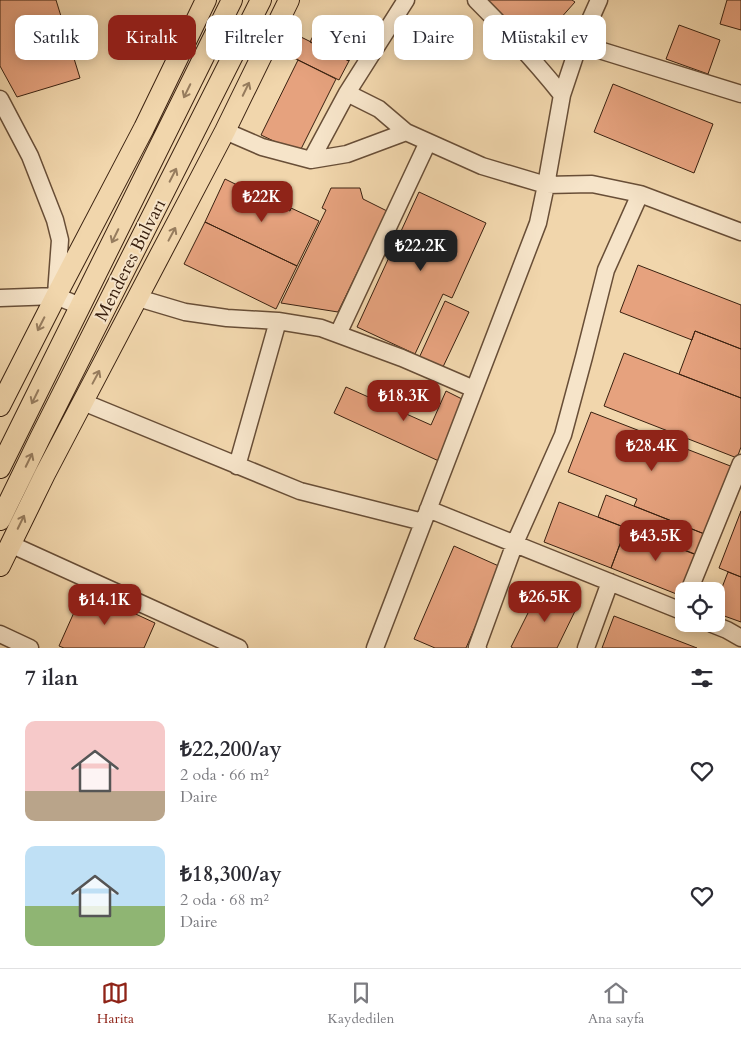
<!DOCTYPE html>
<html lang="tr">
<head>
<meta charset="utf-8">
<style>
	body { margin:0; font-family:Cardo,serif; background:#f2f2f3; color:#2b2b33; height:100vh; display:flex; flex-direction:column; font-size:19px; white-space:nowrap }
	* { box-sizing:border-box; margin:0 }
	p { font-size:16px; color:#7c7c81 }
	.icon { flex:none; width:28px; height:28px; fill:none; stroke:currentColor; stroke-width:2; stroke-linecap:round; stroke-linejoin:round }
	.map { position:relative; height:648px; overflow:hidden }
	.details { display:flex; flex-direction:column; background:#fff; flex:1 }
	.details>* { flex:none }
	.hud { position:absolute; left:15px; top:15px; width:711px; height:45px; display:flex; gap:10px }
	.buttons { position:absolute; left:675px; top:582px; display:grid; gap:10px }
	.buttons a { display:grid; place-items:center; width:50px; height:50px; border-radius:10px; background:#fff; box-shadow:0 2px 12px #0003; font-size:25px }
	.price { position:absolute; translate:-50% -42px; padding:0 11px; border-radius:10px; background:#8f2418; color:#fff; font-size:16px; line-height:32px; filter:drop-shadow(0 1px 2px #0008) }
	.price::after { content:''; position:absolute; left:50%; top:30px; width:15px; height:11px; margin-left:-8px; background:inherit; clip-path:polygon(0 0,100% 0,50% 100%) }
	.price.on { background:#222; color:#fff }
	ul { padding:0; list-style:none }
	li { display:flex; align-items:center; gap:15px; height:125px; padding:0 25px }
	li span { display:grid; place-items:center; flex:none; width:140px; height:100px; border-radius:10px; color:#555 }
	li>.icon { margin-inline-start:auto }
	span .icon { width:60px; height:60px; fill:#fffc; stroke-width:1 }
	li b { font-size:21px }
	h2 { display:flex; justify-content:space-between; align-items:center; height:60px; padding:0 25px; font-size:21px }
	.tag { padding:0 18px; border-radius:10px; background:#fff; box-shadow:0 2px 12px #0003; font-size:18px; line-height:45px }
	.tag.on { background:#8f2418; color:#fff }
	.tabs { display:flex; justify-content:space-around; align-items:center; height:70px; border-top:1px solid #e1e1e2; background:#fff; font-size:14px; color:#7c7c81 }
	.tabs a { display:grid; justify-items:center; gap:2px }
	.tabs .on { color:#8f2418 }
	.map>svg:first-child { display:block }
	.building { fill:#e6a27e; stroke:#3a2110 }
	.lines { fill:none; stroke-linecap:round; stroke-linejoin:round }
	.minor-casing { stroke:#684e37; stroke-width:19 }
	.major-casing { stroke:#3a2110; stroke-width:22 }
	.minor { stroke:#f6e4c9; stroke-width:16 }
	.major { stroke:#f1d6ac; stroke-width:20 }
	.oneway { stroke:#967c5e }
	.labels { text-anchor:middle; stroke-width:4; stroke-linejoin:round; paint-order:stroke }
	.street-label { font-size:18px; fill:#3a2110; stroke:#f6e4c9 }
</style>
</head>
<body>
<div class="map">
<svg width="741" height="648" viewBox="0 0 741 648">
	<rect width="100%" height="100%" fill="#f1d6ac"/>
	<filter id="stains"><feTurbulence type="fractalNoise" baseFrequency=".004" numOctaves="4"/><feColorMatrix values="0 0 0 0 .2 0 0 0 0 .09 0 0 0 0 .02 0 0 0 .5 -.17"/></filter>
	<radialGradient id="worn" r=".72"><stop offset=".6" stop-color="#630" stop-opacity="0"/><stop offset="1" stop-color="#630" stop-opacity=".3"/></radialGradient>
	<path class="building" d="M0,0H56L80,78L17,97L0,66Z
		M483,0H572L575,2L535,47Z
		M727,0H741V30L720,24Z
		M679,25L720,40L708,74L666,59Z
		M318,26L357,45L349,61L310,42Z
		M297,35L349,61L339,80L288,55Z
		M298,60L336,79L299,153L261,135Z
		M613,84L713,124L694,173L594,132Z
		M225,179L290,211L291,208L319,221L297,266L205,222Z
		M331,188H360L363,199L387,211L338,312L281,303L326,210L322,208Z
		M419,192L486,223L452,298L443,294L415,354L357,327Z
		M205,222L297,266L276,309L184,264Z
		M638,265L741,305V349L695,331L692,340L620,312Z
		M445,301L469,312L442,369L419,358Z
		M695,331L741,349V398L679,374Z
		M624,353L741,398V447L737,458L604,406Z
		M346,387L431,425L446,391L464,400L441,462L334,413Z
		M591,412L733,467L707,535L634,506L637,499L568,472Z
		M606,495L707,535L699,556L598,517Z
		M559,502L626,528L611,568L544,542Z
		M741,511V577L719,568Z
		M626,528L703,557L684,597L611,568Z
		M454,546L501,567L466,648H435L414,639Z
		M728,572L741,577V622L716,613V603Z
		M540,589L577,607L557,648H513L511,647Z
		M84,590L155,623L144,648H64L59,646Z
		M614,616L697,648H602Z"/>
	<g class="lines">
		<g class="minor-casing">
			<path id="minor" d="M406,0L347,93L379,109L406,132
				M476,0C506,30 535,61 562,95
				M578,47L596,49L741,94
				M0,99L30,156L55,220L60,240L56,294
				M225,131L262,147L311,160L347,154L406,132L482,166L546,185L592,184L640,194L741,232
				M311,160L347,93
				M0,298L56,296L80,306
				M138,298L185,312L227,318L278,321L321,328L402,358L474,389
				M338,334L428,142
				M83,402L300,491L423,522
				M237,466L278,321
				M428,509L684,612
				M10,544L239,648
				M689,591L741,463
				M712,624L727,630L741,638
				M0,634L30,648
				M375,648L538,223L546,185L562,95L578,47L599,0
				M478,648L477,647L515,543L563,435L584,357L606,270L640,194
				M586,648L610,582"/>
		</g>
		<g class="major-casing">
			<path id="major" d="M0,406L56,296L144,128L206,0
				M0,468L232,0
				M0,520L40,438L261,0
				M0,566L45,474L225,131L289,0"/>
		</g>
		<use href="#minor" class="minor"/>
		<use href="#major" class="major"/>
	</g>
	<defs><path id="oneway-shaft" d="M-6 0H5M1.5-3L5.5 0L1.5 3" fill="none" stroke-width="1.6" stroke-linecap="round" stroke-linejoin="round" transform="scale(1.25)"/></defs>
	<g class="oneway">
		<use href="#oneway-shaft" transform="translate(246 89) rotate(-64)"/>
		<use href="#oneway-shaft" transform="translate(187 91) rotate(116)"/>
		<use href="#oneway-shaft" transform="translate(173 175) rotate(-63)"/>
		<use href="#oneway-shaft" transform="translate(172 234) rotate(-62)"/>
		<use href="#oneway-shaft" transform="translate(115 236) rotate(116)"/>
		<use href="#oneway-shaft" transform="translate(41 324) rotate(117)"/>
		<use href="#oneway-shaft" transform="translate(96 377) rotate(-62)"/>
		<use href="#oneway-shaft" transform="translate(35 397) rotate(116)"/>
		<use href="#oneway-shaft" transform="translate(29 460) rotate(-64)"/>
		<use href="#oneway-shaft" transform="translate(21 522) rotate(-64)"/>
	</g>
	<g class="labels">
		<g class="street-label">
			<text transform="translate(130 260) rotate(-63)" y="6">Menderes Bulvarı</text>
		</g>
	</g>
	<rect width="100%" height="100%" filter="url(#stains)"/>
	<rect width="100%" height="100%" fill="url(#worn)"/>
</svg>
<div class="buttons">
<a><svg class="icon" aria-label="locate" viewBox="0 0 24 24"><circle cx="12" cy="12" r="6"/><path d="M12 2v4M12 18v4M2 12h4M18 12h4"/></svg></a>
</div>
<b class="price" style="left:262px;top:223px">₺22K</b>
<b class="price on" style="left:421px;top:272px">₺22.2K</b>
<b class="price" style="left:404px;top:422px">₺18.3K</b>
<b class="price" style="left:652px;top:472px">₺28.4K</b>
<b class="price" style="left:656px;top:562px">₺43.5K</b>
<b class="price" style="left:545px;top:623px">₺26.5K</b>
<b class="price" style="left:105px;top:626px">₺14.1K</b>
<div class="hud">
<a class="tag">Satılık</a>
<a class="tag on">Kiralık</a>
<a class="tag">Filtreler</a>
<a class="tag">Yeni</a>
<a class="tag">Daire</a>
<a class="tag">Müstakil ev</a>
</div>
</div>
<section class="details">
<h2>7 ilan<svg class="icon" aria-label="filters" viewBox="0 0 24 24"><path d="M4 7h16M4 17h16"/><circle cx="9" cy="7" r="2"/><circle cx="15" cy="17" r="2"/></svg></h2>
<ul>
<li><span style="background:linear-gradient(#f6c9c9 70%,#b9a48a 0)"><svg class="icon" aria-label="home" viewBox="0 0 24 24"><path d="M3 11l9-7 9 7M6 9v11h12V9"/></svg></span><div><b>₺22,200/ay</b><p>2 oda · 66 m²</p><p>Daire</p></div><svg class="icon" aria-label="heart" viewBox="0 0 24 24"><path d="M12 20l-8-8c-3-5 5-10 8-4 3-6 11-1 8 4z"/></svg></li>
<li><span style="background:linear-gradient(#bfe0f5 60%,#8fb573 0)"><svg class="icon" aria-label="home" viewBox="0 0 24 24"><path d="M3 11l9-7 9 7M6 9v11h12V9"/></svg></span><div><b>₺18,300/ay</b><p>2 oda · 68 m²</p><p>Daire</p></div><svg class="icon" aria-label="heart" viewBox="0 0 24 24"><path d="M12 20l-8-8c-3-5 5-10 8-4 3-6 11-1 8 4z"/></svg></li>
</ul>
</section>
<nav class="tabs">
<a class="on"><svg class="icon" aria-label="map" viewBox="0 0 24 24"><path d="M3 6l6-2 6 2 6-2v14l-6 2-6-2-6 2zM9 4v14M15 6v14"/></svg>Harita</a>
<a><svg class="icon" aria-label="saved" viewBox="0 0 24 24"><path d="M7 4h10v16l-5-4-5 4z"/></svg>Kaydedilen</a>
<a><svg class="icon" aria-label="home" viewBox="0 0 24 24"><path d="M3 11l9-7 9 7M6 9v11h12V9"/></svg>Ana sayfa</a>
</nav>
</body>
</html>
